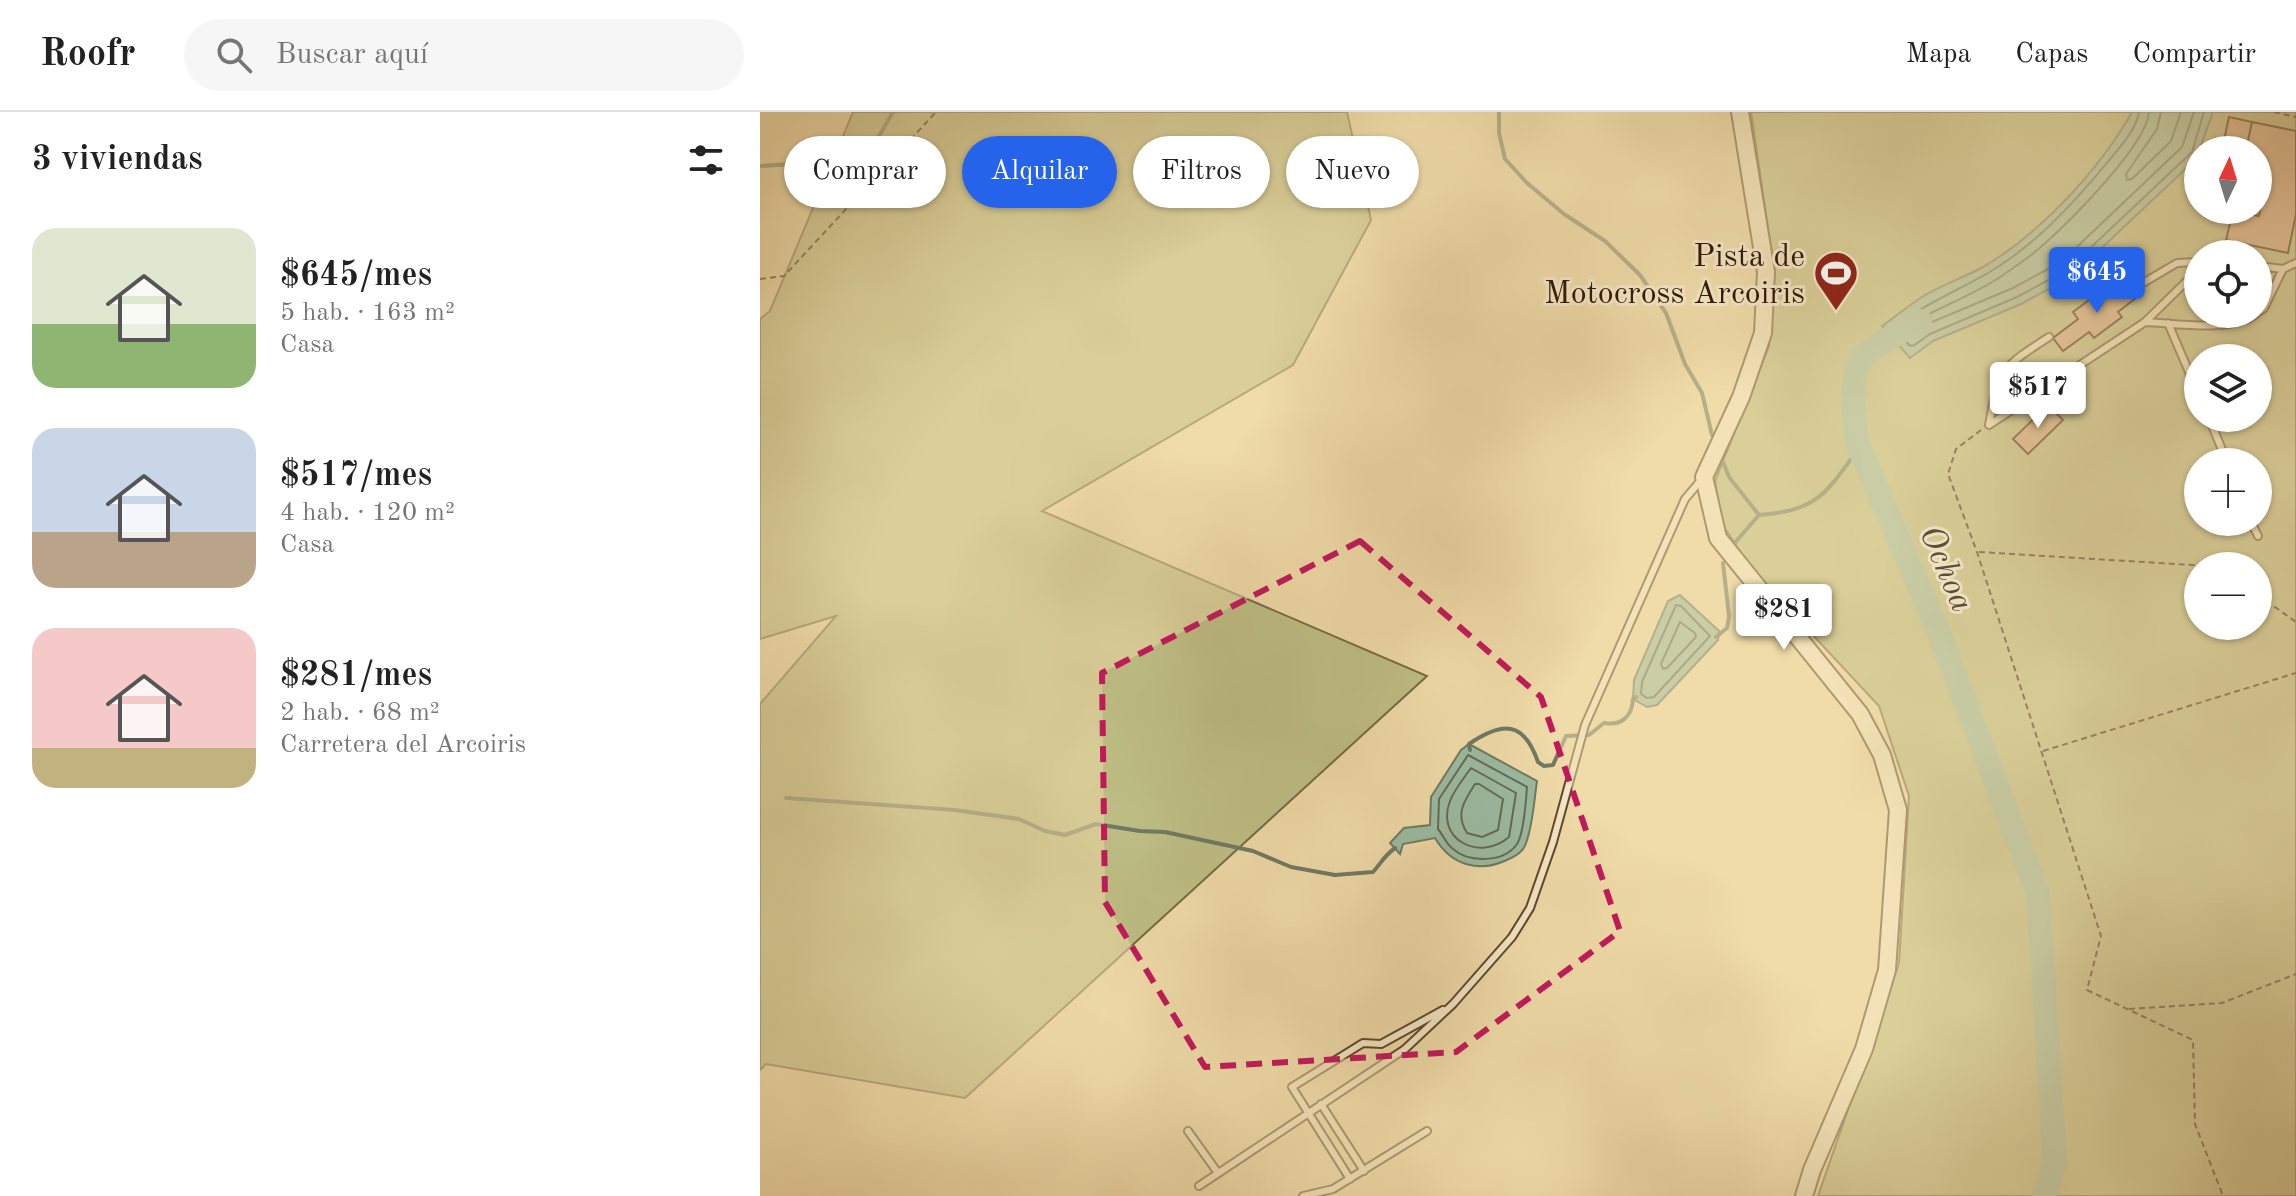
<!DOCTYPE html>
<html lang="es">
<head>
<meta charset="utf-8">
<style>
	body { margin:0; font-family:"Old Standard TT",serif; background:#f6f6f6; color:#222; height:100vh; display:flex; flex-direction:column; font-size:30px; white-space:nowrap }
	* { box-sizing:border-box; margin:0 }
	p { font-size:26px; color:#767676 }
	.icon { flex:none; width:44px; height:44px; fill:none; stroke:currentColor; stroke-width:2; stroke-linecap:round; stroke-linejoin:round }
	.map { position:relative; flex:1; overflow:hidden }
	.panel { display:flex; flex-direction:column; background:#fff; width:760px }
	.panel>* { flex:none }
	.banner { position:absolute; left:24px; top:24px; width:760px; height:72px; display:flex; gap:16px }
	.needle { width:52px; rotate:4deg }
	.controls { position:absolute; left:1424px; top:24px; display:grid; gap:16px }
	.controls a { display:grid; place-items:center; width:88px; height:88px; border-radius:50%; background:#fff; box-shadow:0 2px 6px #0004; font-size:40px }
	.price { position:absolute; translate:-50% -68px; padding:0 18px; border-radius:8px; background:#fff; color:#222; font-size:26px; line-height:52px; filter:drop-shadow(0 2px 4px #0008) }
	.price::after { content:''; position:absolute; left:50%; top:48px; width:24px; height:18px; margin-left:-12px; background:inherit; clip-path:polygon(0 0,100% 0,50% 100%) }
	.price.current { background:#2563eb; color:#fff }
	ul { padding:0; list-style:none }
	li { display:flex; align-items:center; gap:24px; height:200px; padding:0 32px }
	li span { display:grid; place-items:center; flex:none; width:224px; height:160px; border-radius:24px; color:#555 }
	li>.icon { margin-inline-start:auto }
	span .icon { width:96px; height:96px; fill:#fffc; stroke-width:1 }
	li b { font-size:34px }
	h2 { display:flex; justify-content:space-between; align-items:center; height:96px; padding:0 32px; font-size:34px }
	.chip { padding:0 28px; border-radius:36px; background:#fff; box-shadow:0 2px 6px #0004; font-size:28px; line-height:72px }
	.chip.current { background:#2563eb; color:#fff }
	header { display:flex; align-items:center; gap:48px; box-sizing:border-box; height:112px; padding:0 40px; background:#fff; border-bottom:2px solid #e0e0e0 }
	header strong { font-size:38px }
	nav { display:flex; gap:44px; margin-inline-start:auto; font-size:28px }
	.search { width:560px; height:72px; background:#f6f6f6; display:flex; align-items:center; gap:20px; box-sizing:border-box; padding:0 28px; border-radius:44px; color:#767676; font-size:30px }
	main { display:flex; flex:1; min-height:0 }
	.map>svg:first-child { display:block }
	.green { fill:#bebf85; stroke:#766b45; stroke-width:2; fill-rule:evenodd }
	.water { fill:#9bbca3; stroke:#707a64; stroke-width:2 }
	.lines { fill:none; stroke-linecap:round; stroke-linejoin:round }
	.shore { stroke:#656a54; stroke-width:2 }
	.stream { stroke:#707a64; stroke-width:4 }
	.river { stroke:#9bbca3; stroke-width:24 }
	.building { fill:#daa684; stroke:#2f1705; stroke-width:2 }
	.service-casing { stroke:#5f482e; stroke-width:10 }
	.tertiary-casing { stroke:#5f482e; stroke-width:20 }
	.path { stroke:#2f1705; stroke-width:2; stroke-dasharray:6 4; stroke-linecap:butt }
	.service { stroke:#f5e8c7; stroke-width:6 }
	.tertiary { stroke:#f5e8c7; stroke-width:16 }
	.marked { fill:none; stroke:#c2185b; stroke-width:6; stroke-dasharray:16 10; stroke-linejoin:round }
	.labels { text-anchor:middle; stroke-width:6; stroke-linejoin:round; paint-order:stroke }
	.poi-label { font-size:32px; fill:#2f1705; stroke:#f5e8c7; text-anchor:end }
	.water-label { font-size:34px; font-style:italic; fill:#55513c; stroke:#f5e8c7 }
</style>
</head>
<body>
<header>
<strong>Roofr</strong>
<div class="search"><svg class="icon" aria-label="search" viewBox="0 0 24 24"><circle cx="10" cy="10" r="6"/><path d="M15 15l6 6"/></svg>Buscar aquí</div>
<nav><a>Mapa</a><a>Capas</a><a>Compartir</a></nav>
</header>
<main>
<section class="panel">
<h2>3 viviendas<svg class="icon" aria-label="filters" viewBox="0 0 24 24"><path d="M4 7h16M4 17h16"/><circle cx="9" cy="7" r="2"/><circle cx="15" cy="17" r="2"/></svg></h2>
<ul>
<li><span style="background:linear-gradient(#dfe7d0 60%,#8fb573 0)"><svg class="icon" aria-label="home" viewBox="0 0 24 24"><path d="M3 11l9-7 9 7M6 9v11h12V9"/></svg></span><div><b>$645/mes</b><p>5 hab. · 163 m²</p><p>Casa</p></div></li>
<li><span style="background:linear-gradient(#c9d6e8 65%,#b9a48a 0)"><svg class="icon" aria-label="home" viewBox="0 0 24 24"><path d="M3 11l9-7 9 7M6 9v11h12V9"/></svg></span><div><b>$517/mes</b><p>4 hab. · 120 m²</p><p>Casa</p></div></li>
<li><span style="background:linear-gradient(#f6c9c9 75%,#c2b280 0)"><svg class="icon" aria-label="home" viewBox="0 0 24 24"><path d="M3 11l9-7 9 7M6 9v11h12V9"/></svg></span><div><b>$281/mes</b><p>2 hab. · 68 m²</p><p>Carretera del Arcoiris</p></div></li>
</ul>
</section>
<div class="map">
<svg width="1536" height="1084" viewBox="0 0 1536 1084">
	<rect width="100%" height="100%" fill="#f0dca9"/>
	<filter id="stains"><feTurbulence type="fractalNoise" baseFrequency=".0025" numOctaves="4"/><feColorMatrix values="0 0 0 0 .2 0 0 0 0 .09 0 0 0 0 .02 0 0 0 .5 -.17"/></filter>
	<radialGradient id="worn" r=".72"><stop offset=".6" stop-color="#630" stop-opacity="0"/><stop offset="1" stop-color="#630" stop-opacity=".3"/></radialGradient>
	<path class="green" d="M93,0H587L611,108L533,253L282,399L667,564L205,986L6,952L0,958V592L76,504L0,527V207L10,199Z
		M991,0H1536V1084H1058L1139,851L1149,684L1119,594L993,459L962,412L955,369L1009,234L1014,156ZM1438,38H1498V98H1438ZM1438,142H1498V202H1438ZM1438,246H1498V306H1438ZM1438,350H1498V410H1438ZM1438,454H1498V514H1438Z"/>
	<path class="water" d="M1372,0H1453L1436,47L1311,165L1261,192L1173,229L1150,246L1122,214C1135,205 1148,194 1162,185C1181,173 1203,166 1223,155C1280,122 1340,57 1372,0Z
		M920,483L959,519L958,528L897,593L887,595L873,587L874,568L908,489Z
		M709,632L777,669C774,689 773,712 766,731C764,739 756,744 749,747C719,762 691,753 675,726L643,732L640,742L630,731L644,716L670,713L671,685L701,638Z"/>
	<g class="lines">
		<path class="shore" d="M1379,0C1376,19 1358,37 1346,52C1312,93 1274,134 1228,161C1197,179 1166,191 1137,213L1136,218L1149,233L1153,234L1170,222L1257,185L1307,158L1432,40L1444,0
			M1389,0C1387,33 1308,111 1282,134C1269,146 1252,157 1237,167C1217,180 1193,190 1171,201L1167,205V209L1172,210L1253,176L1301,150L1422,35L1434,0
			M1401,0L1397,17L1366,62L1367,68L1372,67L1411,29L1421,0
			M916,493L921,494L950,524L894,585L887,586L881,582L882,570Z
			M920,510L935,521L936,525L907,556L903,557L901,552Z
			M708,643L767,675C766,689 764,721 757,732C744,751 709,751 693,737C686,732 683,723 678,717L679,687Z
			M711,656L756,681L749,725C720,750 675,728 690,689C694,678 704,666 711,656Z
			M715,672H719L743,687L738,718L722,725L707,721C695,702 704,689 715,672Z"/>
		<path class="stream" d="M739,0V21L745,47L767,71L804,102L845,129L880,163L906,201L925,252L942,281L952,323
			M0,54L95,48L118,26L133,0
			M963,350L969,365L999,403C1058,399 1066,381 1099,336
			M972,434L999,403
			M956,525L967,516L969,504L963,451
			M710,638L709,632C743,609 764,609 778,650L784,654L793,653L806,624L829,623L844,611C861,614 872,605 873,587L876,585
			M26,686L195,698L259,707L285,719L305,723L336,712L380,719L405,720L493,739L531,755L575,763L613,760C621,751 625,743 635,736"/>
		<path class="river" d="M1160,209C1146,217 1110,235 1101,248C1088,267 1094,314 1099,336L1177,516L1278,782L1295,1051L1284,1084"/>
	</g>
	<path class="building" d="M1469,5L1492,10L1486,38H1462Z
		M1492,10L1536,19V102L1528,141L1466,128L1473,99L1499,104L1504,79L1498,77V38H1486Z
		M1370,169L1381,182L1358,200L1362,205L1334,226L1329,220L1303,239L1293,226L1318,207L1313,200L1341,179L1347,186Z
		M1288,293L1303,308L1268,342L1253,327Z"/>
	<g class="lines">
		<g class="service-casing">
			<path id="service" d="M1498,154L1523,157L1536,151
				M1438,158L1385,210C1415,211 1473,221 1496,202
				M1383,171L1417,151L1438,150
				M1498,200L1504,196L1523,157
				M1408,211L1438,281
				M1289,225C1241,256 1239,257 1229,313L1385,210
				M1449,306L1467,350
				M1491,410L1498,424
				M561,992L604,1059
				M428,1019L458,1061
				M590,1067L532,975L603,931L621,932L683,898
				M439,1074L645,937L693,892L752,825L770,796L793,730L825,613L925,387L942,367
				M543,1084L573,1077L667,1019"/>
		</g>
		<g class="tertiary-casing">
			<path id="tertiary" d="M980,0L1006,160L1003,221L981,285L944,365L958,426L1100,602L1122,643L1138,698L1127,858L1104,937L1052,1058L1044,1084"/>
		</g>
		<path class="path" d="M1514,0L1536,5
			M0,167L24,164L176,0
			M1221,318L1196,337L1188,362L1217,440L1341,824L1327,878L1433,928L1435,1012L1463,1084
			M1219,440L1449,454
			M1498,483L1536,510
			M1283,639L1536,561
			M1369,897L1462,891L1536,862"/>
		<use href="#service" class="service"/>
		<use href="#tertiary" class="tertiary"/>
	</g>
	<path d="M0 0H1536V1084H0ZM600,429L781,585L860,819L696,940L445,955L345,790L342,561Z" fill="#f0dca9" fill-opacity=".55" fill-rule="evenodd"/>
	<path class="marked" d="M600,429L781,585L860,819L696,940L445,955L345,790L342,561Z"/>
	<defs>
		<g id="stadium-pin" transform="scale(2.3)"><path d="M0 17L-7.5 6A9.5 9.5 0 1 1 7.5 6Z" fill="#8f2418" stroke="#f5e8c7"/><path d="M0-5a6.5 5 0 1 0 0 10a6.5 5 0 1 0 0-10ZM-3.5-1.8h7v3.6h-7Z" fill="#fff"/></g>
	</defs>
	<g fill-rule="evenodd">
		<use href="#stadium-pin" x="1076" y="161"/>
	</g>
	<g class="labels">
		<g class="poi-label">
			<text x="1045" y="154">Pista de<tspan x="1045" dy="37">Motocross Arcoiris</tspan></text>
		</g>
		<g class="water-label">
			<text transform="translate(1188 456) rotate(67)" y="12">Ochoa</text>
		</g>
	</g>
	<rect width="100%" height="100%" filter="url(#stains)"/>
	<rect width="100%" height="100%" fill="url(#worn)"/>
</svg>
<div class="controls">
<a><svg class="needle" viewBox="-14 -14 28 28"><path d="M0-13l5 13h-10z" fill="#e53935"/><path d="M0 13l5-13h-10z" fill="#767676"/></svg></a>
<a><svg class="icon" aria-label="locate" viewBox="0 0 24 24"><circle cx="12" cy="12" r="6"/><path d="M12 2v4M12 18v4M2 12h4M18 12h4"/></svg></a>
<a><svg class="icon" aria-label="layers" viewBox="0 0 24 24"><path d="M12 4l9 5-9 5-9-5zM3 14l9 5 9-5"/></svg></a>
<a>+</a>
<a>−</a>
</div>
<b class="price current" style="left:1337px;top:203px">$645</b>
<b class="price" style="left:1278px;top:318px">$517</b>
<b class="price" style="left:1024px;top:540px">$281</b>
<div class="banner">
<a class="chip">Comprar</a>
<a class="chip current">Alquilar</a>
<a class="chip">Filtros</a>
<a class="chip">Nuevo</a>
</div>
</div>
</main>
</body>
</html>
